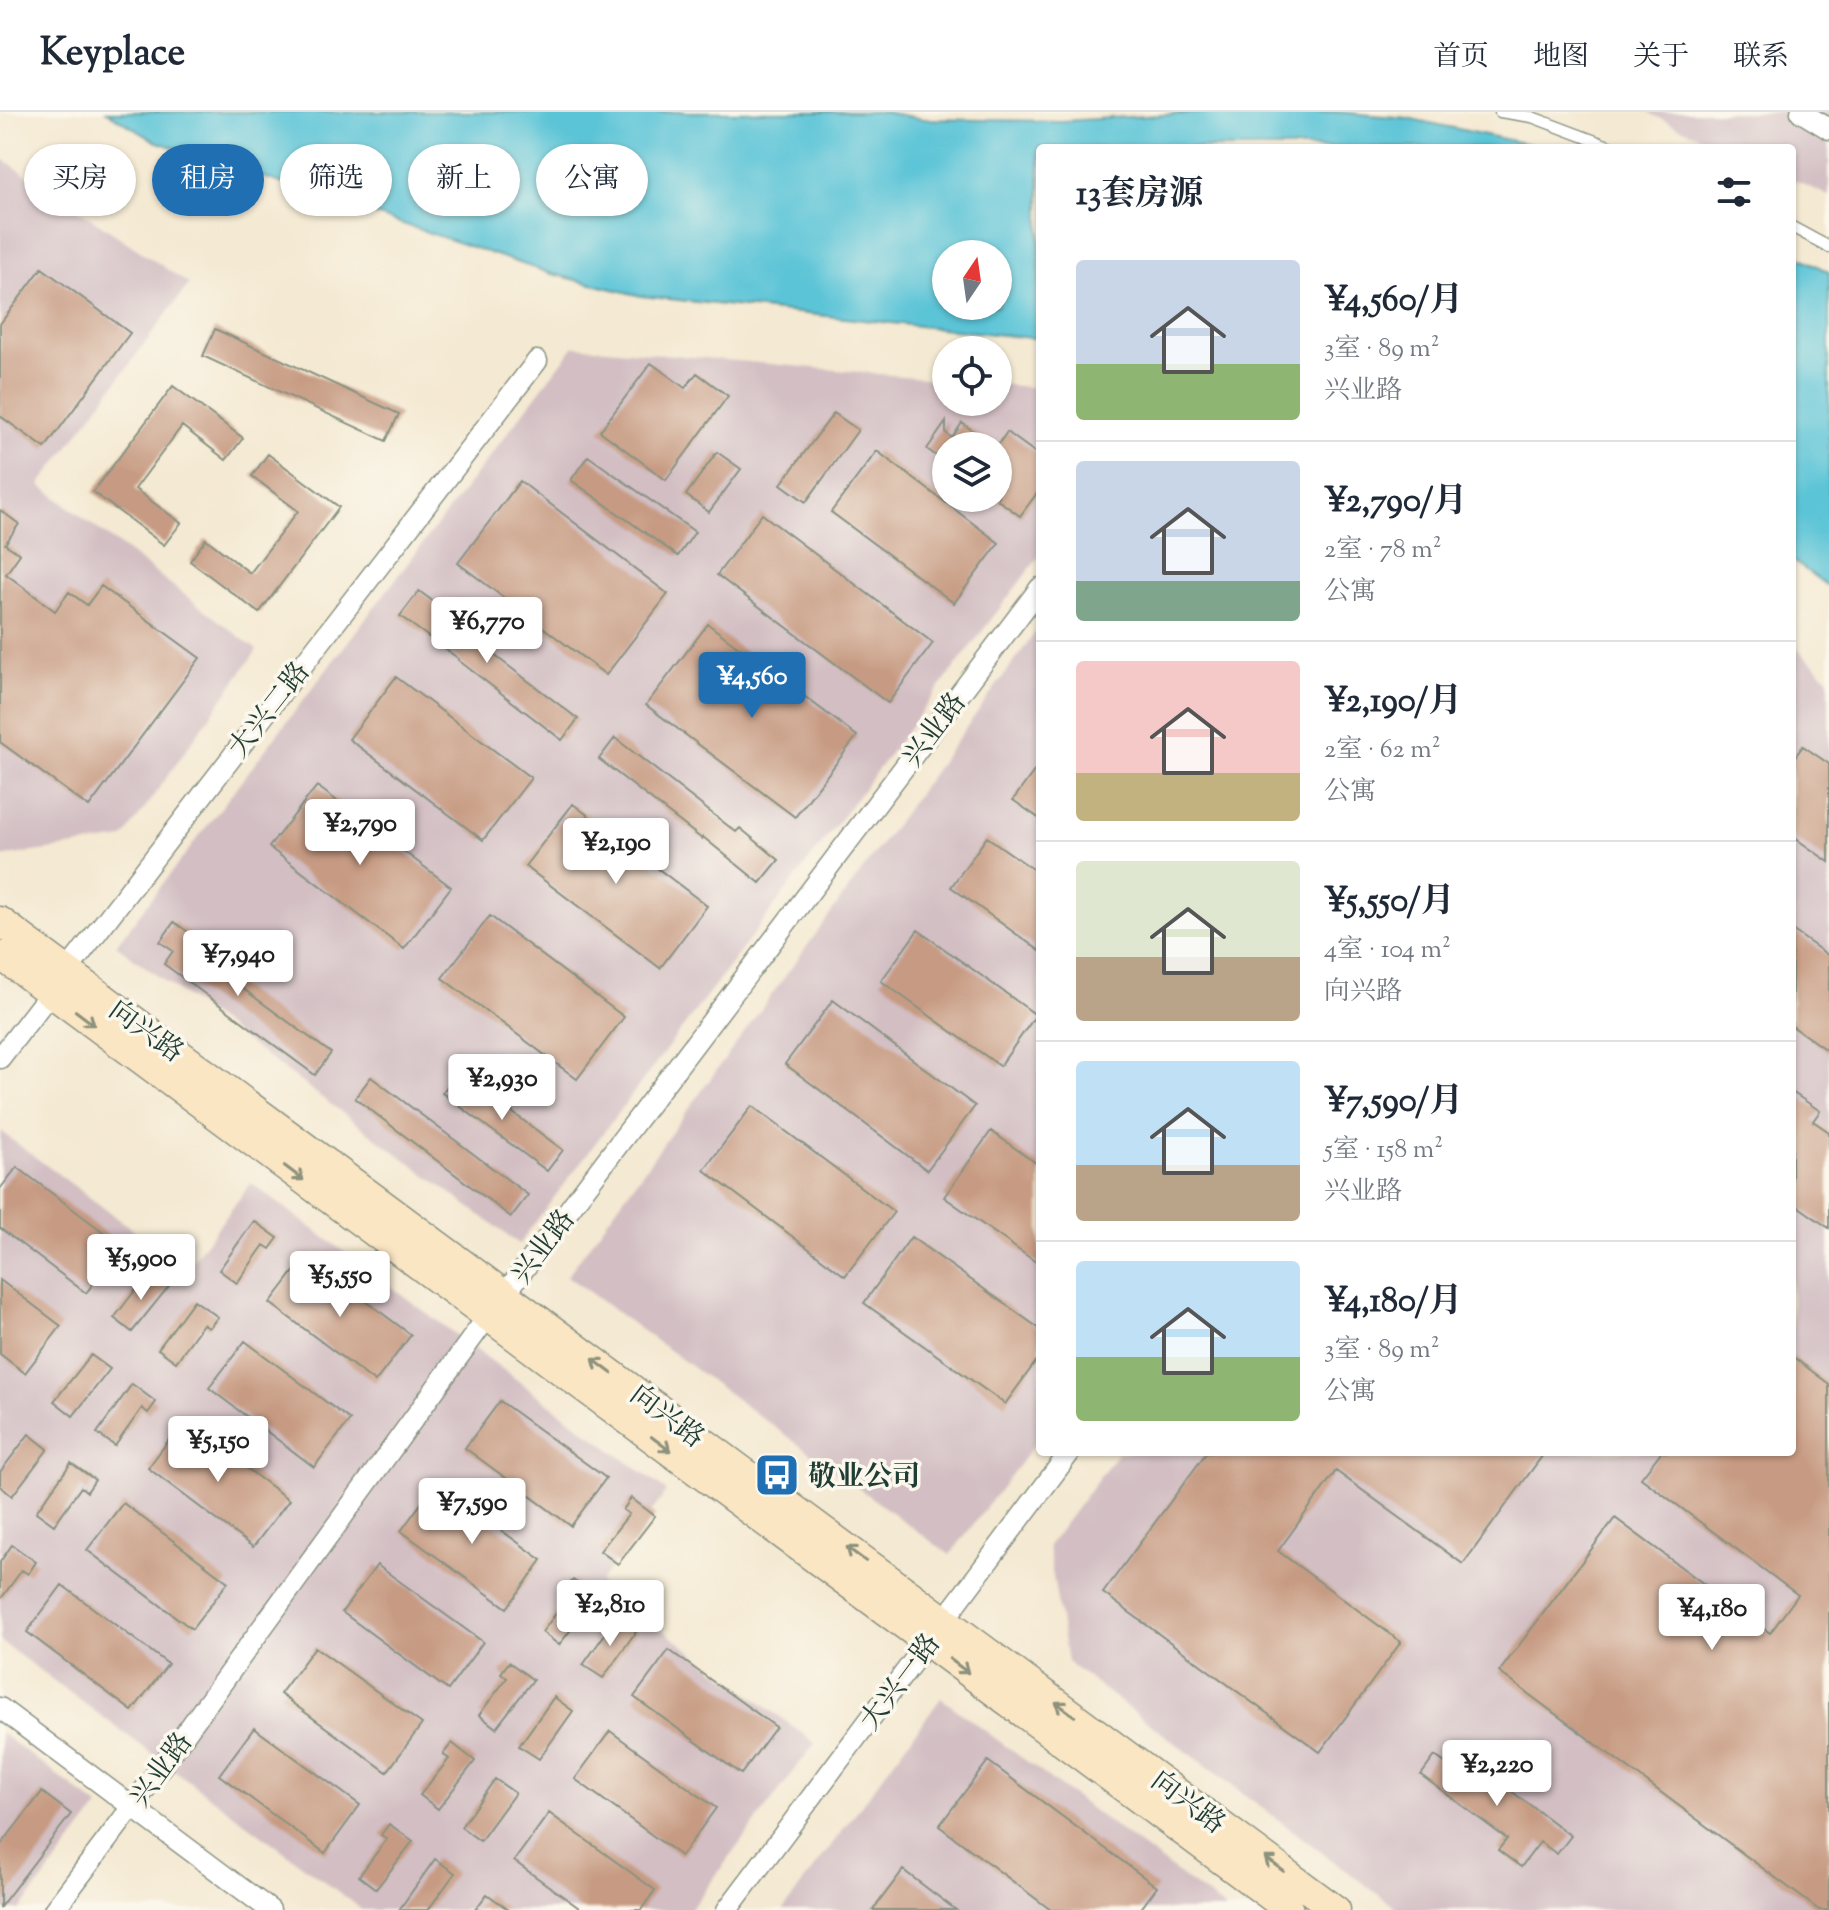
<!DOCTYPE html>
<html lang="zh">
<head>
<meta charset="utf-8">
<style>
	body { margin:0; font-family:"Sorts Mill Goudy","Noto Serif SC",serif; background:#f6f6f7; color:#1f2937; height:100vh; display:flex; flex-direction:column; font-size:30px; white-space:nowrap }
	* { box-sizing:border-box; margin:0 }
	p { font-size:26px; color:#747a83 }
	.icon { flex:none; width:44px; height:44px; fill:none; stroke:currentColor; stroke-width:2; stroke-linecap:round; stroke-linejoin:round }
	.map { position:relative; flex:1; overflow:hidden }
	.side { position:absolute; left:1036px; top:32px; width:760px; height:1312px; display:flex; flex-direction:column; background:#fff; border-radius:8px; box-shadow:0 2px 6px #0004 }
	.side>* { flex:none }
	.guide { position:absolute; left:24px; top:32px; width:760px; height:72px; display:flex; gap:16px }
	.needle { width:52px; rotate:13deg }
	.buttons { position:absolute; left:932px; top:128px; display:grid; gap:16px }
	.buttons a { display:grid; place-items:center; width:80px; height:80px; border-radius:50%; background:#fff; box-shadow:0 2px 6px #0004; font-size:40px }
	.price { position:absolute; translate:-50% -68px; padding:0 18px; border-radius:8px; background:#fff; color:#222; font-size:26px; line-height:52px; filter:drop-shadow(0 2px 4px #0008) }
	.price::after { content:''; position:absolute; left:50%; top:48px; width:24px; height:18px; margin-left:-12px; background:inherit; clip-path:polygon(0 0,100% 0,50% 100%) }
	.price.selected { background:#1f6fb2; color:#fff }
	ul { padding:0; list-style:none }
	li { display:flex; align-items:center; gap:24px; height:200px; padding:0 40px }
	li+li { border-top:2px solid #e0e1e3 }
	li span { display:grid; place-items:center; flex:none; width:224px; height:160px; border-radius:8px; color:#555 }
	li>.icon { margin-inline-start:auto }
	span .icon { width:96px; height:96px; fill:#fffc; stroke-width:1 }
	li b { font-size:34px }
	h2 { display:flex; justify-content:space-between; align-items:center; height:96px; padding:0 40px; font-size:34px }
	.chip { padding:0 28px; border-radius:36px; background:#fff; box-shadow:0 2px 6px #0004; font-size:28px; line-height:72px }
	.chip.selected { background:#1f6fb2; color:#fff }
	header { display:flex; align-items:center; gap:48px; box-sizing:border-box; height:112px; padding:0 40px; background:#fff; border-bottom:2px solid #e0e1e3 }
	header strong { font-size:38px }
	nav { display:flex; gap:44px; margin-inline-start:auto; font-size:28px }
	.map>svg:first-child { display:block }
	.industrial { fill:#d2bec3; fill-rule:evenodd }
	.water { fill:#5bc4d7; stroke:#3d8086; stroke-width:2; fill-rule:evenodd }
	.building { fill:#c79b83 }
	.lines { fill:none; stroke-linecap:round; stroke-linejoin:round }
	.lane-casing { stroke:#8a9383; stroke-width:13 }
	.street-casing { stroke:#8a9383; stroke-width:23 }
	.secondary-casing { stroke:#8a9383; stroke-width:31 }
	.lane { stroke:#fff; stroke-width:10 }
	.street { stroke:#fff; stroke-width:20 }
	.secondary { stroke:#fbe6c4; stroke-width:28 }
	.oneway { stroke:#8d927c }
	.labels { text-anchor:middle; stroke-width:7; stroke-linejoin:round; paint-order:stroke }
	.street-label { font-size:28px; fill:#1f3d34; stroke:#fbf7ec }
	.poi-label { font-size:28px; font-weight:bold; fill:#1f3d34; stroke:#fbf7ec; text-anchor:start }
</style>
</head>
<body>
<header>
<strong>Keyplace</strong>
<nav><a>首页</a><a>地图</a><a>关于</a><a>联系</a></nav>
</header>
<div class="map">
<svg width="1829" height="1798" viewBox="0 0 1829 1798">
	<rect width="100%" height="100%" fill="#fbf7ec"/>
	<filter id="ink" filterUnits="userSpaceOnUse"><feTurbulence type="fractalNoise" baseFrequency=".0125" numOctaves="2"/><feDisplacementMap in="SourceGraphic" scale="16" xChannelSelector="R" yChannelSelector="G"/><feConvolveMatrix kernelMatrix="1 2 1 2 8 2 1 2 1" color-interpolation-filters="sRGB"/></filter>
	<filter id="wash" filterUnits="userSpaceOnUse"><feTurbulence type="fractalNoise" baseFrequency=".006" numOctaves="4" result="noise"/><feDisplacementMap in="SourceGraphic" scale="32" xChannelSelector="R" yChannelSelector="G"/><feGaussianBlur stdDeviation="1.8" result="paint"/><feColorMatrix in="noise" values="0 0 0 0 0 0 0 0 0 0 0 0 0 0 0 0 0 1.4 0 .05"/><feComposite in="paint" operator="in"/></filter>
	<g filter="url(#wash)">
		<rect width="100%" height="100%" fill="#f4e9d2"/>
		<path class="industrial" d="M1646,0H1829V84L1792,67V36H1725Z
			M0,45L189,172L40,373L257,538L123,727L0,745Z
			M574,234L946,268V290H998V272L1040,276V443L519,1132L116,833ZM946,334H998V386H946Z
			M1040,514V1325L950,1443L567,1164Z
			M1792,532L1829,567V1798H1399L1067,1550L1048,1434L1118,1340H1792Z
			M0,1019L186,1157L251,1071L667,1379L599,1471L815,1631L690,1798H363L0,1529Z
			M941,1586L1227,1798H783Z
			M0,1620L99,1695L20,1798H0Z"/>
		<path class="water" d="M107,0H883L923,7L1061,9L1214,0H1335L1407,6L1546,36H1040V227L641,184L552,162L155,29ZM946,142H998V194H946Z
			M1792,141L1829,160V475L1792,448Z"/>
		<g id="blocks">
			<path class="building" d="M42,156L130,221L45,336L0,304V212Z
				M215,217L399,302L386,329L203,244Z
				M651,251L685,276L697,261L728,284L666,368L600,319Z
				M173,274L243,326L226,348L182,314L135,377L181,411L164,433L93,380Z
				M834,301L858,318L806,390L781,372Z
				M946,310V321L952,326L962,311L994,334H946V351L927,337Z
				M1007,320L1040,344V377L1020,404L998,388V333Z
				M877,339L999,431L954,491L831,400Z
				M717,340L741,357L709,400L686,383Z
				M268,342L339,395L259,501L190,449L206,427L250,461L298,399L252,364Z
				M588,344L695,420L678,444L571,368Z
				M520,369L668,482L606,563L458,451Z
				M0,398L19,412L5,432L20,442L6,462L55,499L69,480L87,493L101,474L200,546L89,695L0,630Z
				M762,402L933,531L888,591L717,463Z
				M419,479L460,509L456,514L578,607L562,628L458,548L459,547L400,504Z
				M708,512L857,624L795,705L646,593Z
				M396,565L531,666L483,728L349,627Z
				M615,626L736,720L740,716L779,748L760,771L703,725L702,727L599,647Z
				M1803,634L1829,652V750L1792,724V649Z
				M1040,651V707L1013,688Z
				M317,674L451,775L404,837L269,735Z
				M573,692L707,794L660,856L525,754Z
				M987,725L1040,762V839L951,775Z
				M490,804L624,905L577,967L442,866Z
				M174,810L228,848L220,860L331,941L315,963L164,852L173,839L160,830Z
				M918,818L1036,903L1000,954L881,869Z
				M1792,818L1829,844V940L1792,914Z
				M833,888L975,994L927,1058L785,952Z
				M458,960L563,1038L547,1059L442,981Z
				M371,965L528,1083L511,1105L355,986Z
				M1792,980L1820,999L1813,1009L1829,1020V1116L1792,1090Z
				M752,994L894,1100L845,1164L704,1058Z
				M991,1019L1040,1054V1153L944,1085Z
				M17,1055L122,1134L86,1181L0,1116V1077Z
				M254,1109L278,1126L270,1137L264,1133L237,1171L219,1158Z
				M911,1125L1040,1217V1244L1005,1292L864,1191Z
				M306,1144L411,1223L375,1270L270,1191Z
				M150,1159L169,1174L132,1220L114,1206Z
				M0,1168L61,1214L25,1261L0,1242Z
				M194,1188L218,1205L209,1216L203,1212L176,1250L158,1237Z
				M245,1229L350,1308L314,1355L209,1276Z
				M91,1243L110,1257L73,1304L54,1289Z
				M1792,1244L1829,1272V1798H1819L1499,1560L1615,1406L1770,1521L1798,1483L1641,1366L1661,1340H1792Z
				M132,1272L156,1290L148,1301L142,1296L115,1334L97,1321Z
				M500,1289L606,1366L571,1414L465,1336Z
				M183,1309L289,1388L253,1435L148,1356Z
				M29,1322L48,1337L12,1384L0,1374V1360Z
				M1207,1340H1545L1463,1452L1336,1359L1278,1439L1401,1530L1320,1640L1103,1481Z
				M71,1351L95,1368L87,1380L81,1375L54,1413L36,1400Z
				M436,1371L542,1448L507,1496L401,1419Z
				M631,1386L655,1404L618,1452L600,1439L629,1402L623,1398Z
				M123,1391L228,1470L192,1517L87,1438Z
				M12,1433L36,1450L28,1462L22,1458L0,1488V1450Z
				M377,1453L483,1530L448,1578L342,1500Z
				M573,1468L596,1485L559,1533L542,1520L570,1483L564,1479Z
				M62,1473L168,1552L132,1599L27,1520Z
				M617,1505L637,1518L603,1566L583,1553Z
				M315,1535L422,1612L387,1660L280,1582Z
				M669,1538L776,1615L741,1662L634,1585Z
				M509,1550L533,1568L496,1616L479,1603L507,1566L501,1561Z
				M554,1585L573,1599L539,1647L519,1634Z
				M254,1616L360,1693L325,1741L219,1663Z
				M610,1619L716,1696L681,1744L575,1667Z
				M452,1631L475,1649L438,1697L420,1683L449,1647L443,1642Z
				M1462,1642L1571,1724L1557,1742L1540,1730L1521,1755L1498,1738L1507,1727L1421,1663L1435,1644L1452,1656Z
				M988,1649L1157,1775L1140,1798H1051L939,1714Z
				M495,1667L515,1681L480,1729L461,1715Z
				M42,1680L71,1702L0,1795V1734Z
				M549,1701L655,1778L641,1798H582L514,1749Z
				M389,1712L413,1729L376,1777L359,1764L387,1727L381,1723Z
				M435,1747L455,1761L428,1798H399Z
				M903,1758L956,1798H873Z
				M487,1782L509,1798H475Z"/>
		</g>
	</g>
	<g filter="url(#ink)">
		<use href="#blocks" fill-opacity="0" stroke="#8a9383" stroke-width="2"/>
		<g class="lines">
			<g class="lane-casing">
				<path id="lane" d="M1500,0L1532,5L1614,36
					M1792,115L1829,135"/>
			</g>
			<g class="street-casing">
				<path id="street" d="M1801,0L1829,17
					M0,946L537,249
					M0,1596L270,1798
					M54,1798L132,1695L483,1211L1040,476
					M727,1798L1070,1340"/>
			</g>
			<g class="secondary-casing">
				<path id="secondary" d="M0,809L1336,1798
					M0,843L1289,1798"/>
			</g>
			<use href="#lane" class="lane"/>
			<use href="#street" class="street"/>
			<use href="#secondary" class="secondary"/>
		</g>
		<defs><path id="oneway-shaft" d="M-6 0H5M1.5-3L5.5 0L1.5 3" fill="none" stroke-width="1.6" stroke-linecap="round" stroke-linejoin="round" transform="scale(2)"/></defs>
		<g class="oneway">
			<use href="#oneway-shaft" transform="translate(85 906) rotate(37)"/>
			<use href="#oneway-shaft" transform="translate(294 1061) rotate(37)"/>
			<use href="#oneway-shaft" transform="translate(602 1254) rotate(-143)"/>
			<use href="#oneway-shaft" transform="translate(661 1332) rotate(37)"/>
			<use href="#oneway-shaft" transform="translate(856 1442) rotate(-143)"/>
			<use href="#oneway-shaft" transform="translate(959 1554) rotate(37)"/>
			<use href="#oneway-shaft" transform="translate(1065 1597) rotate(-143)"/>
			<use href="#oneway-shaft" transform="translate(1274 1752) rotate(-143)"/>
		</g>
	</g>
	<defs>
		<g id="bus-square" transform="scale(2.3)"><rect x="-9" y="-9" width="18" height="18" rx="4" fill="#1f6fb2" stroke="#fbf7ec"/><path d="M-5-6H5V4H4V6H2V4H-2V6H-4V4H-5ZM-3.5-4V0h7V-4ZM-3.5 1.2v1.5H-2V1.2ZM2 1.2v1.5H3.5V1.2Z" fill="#fff"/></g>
	</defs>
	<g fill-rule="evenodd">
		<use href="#bus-square" x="777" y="1363"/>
	</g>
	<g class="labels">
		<g class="street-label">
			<text transform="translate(268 597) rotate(-52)" y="10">大兴二路</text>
			<text transform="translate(933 617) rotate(-53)" y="10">兴业路</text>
			<text transform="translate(147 918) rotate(36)" y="10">向兴路</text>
			<text transform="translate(542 1134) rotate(-53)" y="10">兴业路</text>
			<text transform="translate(668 1303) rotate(37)" y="10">向兴路</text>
			<text transform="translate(899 1569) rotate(-53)" y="10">大兴一路</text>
			<text transform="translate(160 1657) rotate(-54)" y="10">兴业路</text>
			<text transform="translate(1189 1689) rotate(37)" y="10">向兴路</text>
		</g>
		<g class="poi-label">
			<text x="808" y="1373">敬业公司</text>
		</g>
	</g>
</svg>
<div class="buttons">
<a><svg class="needle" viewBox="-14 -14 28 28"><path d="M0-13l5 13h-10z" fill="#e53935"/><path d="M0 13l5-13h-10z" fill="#747a83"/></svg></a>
<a><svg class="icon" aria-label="locate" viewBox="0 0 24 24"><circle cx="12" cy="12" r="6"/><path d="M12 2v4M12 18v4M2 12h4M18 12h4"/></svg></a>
<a><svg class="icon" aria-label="layers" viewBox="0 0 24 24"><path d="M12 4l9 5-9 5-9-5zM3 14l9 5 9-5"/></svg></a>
</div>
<b class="price" style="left:487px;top:553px">¥6,770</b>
<b class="price selected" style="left:752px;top:608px">¥4,560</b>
<b class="price" style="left:360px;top:755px">¥2,790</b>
<b class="price" style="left:616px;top:774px">¥2,190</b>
<b class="price" style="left:238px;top:886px">¥7,940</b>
<b class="price" style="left:502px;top:1010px">¥2,930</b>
<b class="price" style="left:141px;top:1190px">¥5,900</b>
<b class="price" style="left:340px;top:1207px">¥5,550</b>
<b class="price" style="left:218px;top:1372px">¥5,150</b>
<b class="price" style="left:472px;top:1434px">¥7,590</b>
<b class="price" style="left:610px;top:1536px">¥2,810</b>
<b class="price" style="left:1712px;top:1540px">¥4,180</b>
<b class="price" style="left:1497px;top:1696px">¥2,220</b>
<div class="guide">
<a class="chip">买房</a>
<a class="chip selected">租房</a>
<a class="chip">筛选</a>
<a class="chip">新上</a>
<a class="chip">公寓</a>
</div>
<section class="side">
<h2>13套房源<svg class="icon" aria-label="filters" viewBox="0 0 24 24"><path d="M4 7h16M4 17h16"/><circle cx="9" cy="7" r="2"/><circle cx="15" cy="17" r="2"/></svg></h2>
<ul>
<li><span style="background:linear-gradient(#c9d6e8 65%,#8fb573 0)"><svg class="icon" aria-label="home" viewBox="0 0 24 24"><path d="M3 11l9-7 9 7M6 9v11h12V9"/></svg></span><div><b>¥4,560/月</b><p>3室 · 89 m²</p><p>兴业路</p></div></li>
<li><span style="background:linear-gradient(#c9d6e8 75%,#7fa58c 0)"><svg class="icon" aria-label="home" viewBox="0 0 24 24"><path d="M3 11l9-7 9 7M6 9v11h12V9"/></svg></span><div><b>¥2,790/月</b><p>2室 · 78 m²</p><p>公寓</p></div></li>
<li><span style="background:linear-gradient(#f6c9c9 70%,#c2b280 0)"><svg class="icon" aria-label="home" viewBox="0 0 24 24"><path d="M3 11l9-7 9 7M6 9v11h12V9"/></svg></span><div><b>¥2,190/月</b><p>2室 · 62 m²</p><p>公寓</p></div></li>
<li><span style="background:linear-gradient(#dfe7d0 60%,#b9a48a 0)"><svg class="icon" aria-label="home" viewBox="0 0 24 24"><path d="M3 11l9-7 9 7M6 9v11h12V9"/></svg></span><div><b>¥5,550/月</b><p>4室 · 104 m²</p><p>向兴路</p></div></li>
<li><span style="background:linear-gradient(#bfe0f5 65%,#b9a48a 0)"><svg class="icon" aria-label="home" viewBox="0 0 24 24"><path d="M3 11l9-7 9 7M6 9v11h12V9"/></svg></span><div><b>¥7,590/月</b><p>5室 · 158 m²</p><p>兴业路</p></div></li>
<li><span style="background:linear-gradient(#bfe0f5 60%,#8fb573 0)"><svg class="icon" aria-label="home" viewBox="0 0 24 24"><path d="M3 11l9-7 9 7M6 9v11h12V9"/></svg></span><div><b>¥4,180/月</b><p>3室 · 89 m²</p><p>公寓</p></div></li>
</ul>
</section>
</div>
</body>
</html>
